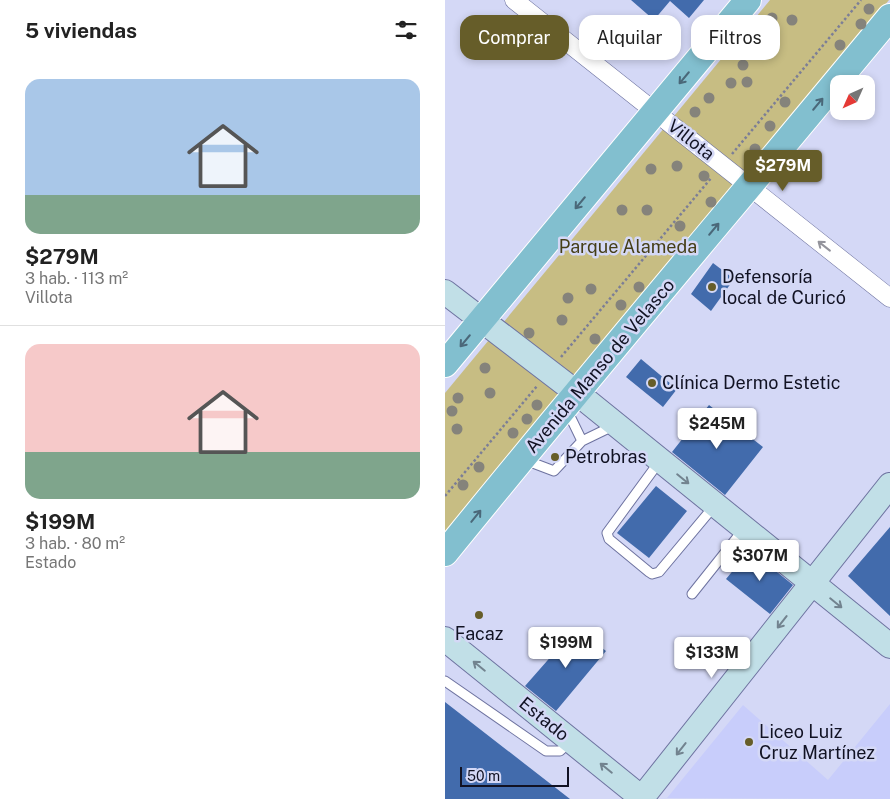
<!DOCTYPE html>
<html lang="es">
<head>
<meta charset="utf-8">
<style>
	body { margin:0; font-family:"Public Sans",sans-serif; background:#f6f6f6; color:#222; height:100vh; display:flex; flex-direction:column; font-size:19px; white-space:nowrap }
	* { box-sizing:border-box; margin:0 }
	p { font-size:16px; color:#767676 }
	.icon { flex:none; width:28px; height:28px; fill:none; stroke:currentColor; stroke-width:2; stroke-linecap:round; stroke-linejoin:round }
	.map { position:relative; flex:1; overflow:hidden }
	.sheet { display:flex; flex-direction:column; background:#fff; width:445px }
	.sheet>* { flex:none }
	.banner { position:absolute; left:15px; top:15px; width:355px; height:45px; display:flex; gap:10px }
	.needle { width:32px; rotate:225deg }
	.fabs { position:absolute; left:385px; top:75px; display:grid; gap:10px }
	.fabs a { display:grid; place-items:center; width:45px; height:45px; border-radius:10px; background:#fff; box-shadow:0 2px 8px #0003; font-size:25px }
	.scale { position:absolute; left:15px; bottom:12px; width:109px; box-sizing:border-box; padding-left:5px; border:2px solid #111223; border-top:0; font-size:14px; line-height:18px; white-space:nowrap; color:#111223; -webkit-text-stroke:4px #d4d8f6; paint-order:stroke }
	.price { position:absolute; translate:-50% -42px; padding:0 11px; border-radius:5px; background:#fff; color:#222; font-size:16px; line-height:32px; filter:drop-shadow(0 1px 2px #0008) }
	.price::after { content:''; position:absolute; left:50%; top:30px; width:15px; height:11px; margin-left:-8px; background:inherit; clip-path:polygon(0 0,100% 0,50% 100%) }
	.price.current { background:#665d29; color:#fff }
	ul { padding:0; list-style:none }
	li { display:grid; align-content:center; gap:10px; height:265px; padding:0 25px }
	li+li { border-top:1px solid #e0e0e0 }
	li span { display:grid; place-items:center; height:155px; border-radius:15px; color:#555 }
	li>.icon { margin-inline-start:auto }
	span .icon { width:90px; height:90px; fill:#fffc; stroke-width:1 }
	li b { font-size:21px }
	h2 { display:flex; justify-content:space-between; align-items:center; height:60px; padding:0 25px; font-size:21px }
	.tag { padding:0 18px; border-radius:15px; background:#fff; box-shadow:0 2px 8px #0003; font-size:18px; line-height:45px }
	.tag.current { background:#665d29; color:#fff }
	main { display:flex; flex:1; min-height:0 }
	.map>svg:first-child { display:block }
	.built { fill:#c8cdfb }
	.green { fill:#c7bd83 }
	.building { fill:#426bac }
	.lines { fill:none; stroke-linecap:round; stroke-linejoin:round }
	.lane-casing { stroke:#6e73a0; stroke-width:11 }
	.street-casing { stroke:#6e73a0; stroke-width:19 }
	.secondary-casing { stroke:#6e73a0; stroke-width:26 }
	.primary-casing { stroke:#fff; stroke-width:28 }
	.path { stroke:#7c7e96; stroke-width:2.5; stroke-dasharray:2.5 2.5; stroke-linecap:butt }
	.lane { stroke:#fff; stroke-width:9 }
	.street { stroke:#fff; stroke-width:18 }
	.secondary { stroke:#c1dfe7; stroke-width:24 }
	.primary { stroke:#82bfcf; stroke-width:26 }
	.tree { fill:#85837b }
	.oneway { stroke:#4a6879 }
	.oneway2 { stroke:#94949c }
	.oneway3 { stroke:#72838f }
	.poi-dot { fill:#665d29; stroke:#d4d8f6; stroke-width:2 }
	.labels { text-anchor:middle; stroke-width:5; stroke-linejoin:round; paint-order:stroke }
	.street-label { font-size:18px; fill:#111223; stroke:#d4d8f6 }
	.park-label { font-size:18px; fill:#453e17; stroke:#d4d8f6 }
	.poi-label { font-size:18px; fill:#111223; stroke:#d4d8f6; text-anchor:start }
</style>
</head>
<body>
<main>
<section class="sheet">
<h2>5 viviendas<svg class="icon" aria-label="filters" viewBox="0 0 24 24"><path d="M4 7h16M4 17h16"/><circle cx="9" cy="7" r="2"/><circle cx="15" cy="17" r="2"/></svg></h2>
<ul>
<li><span style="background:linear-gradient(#a9c7e8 75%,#7fa58c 0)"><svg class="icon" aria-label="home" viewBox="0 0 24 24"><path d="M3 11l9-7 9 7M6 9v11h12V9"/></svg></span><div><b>$279M</b><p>3 hab. · 113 m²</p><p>Villota</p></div></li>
<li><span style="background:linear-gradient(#f6c9c9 70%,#7fa58c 0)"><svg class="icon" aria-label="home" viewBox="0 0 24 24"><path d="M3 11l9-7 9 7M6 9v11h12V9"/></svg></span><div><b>$199M</b><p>3 hab. · 80 m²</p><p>Estado</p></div></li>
</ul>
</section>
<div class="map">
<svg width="445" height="799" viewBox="0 0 445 799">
	<rect width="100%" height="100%" fill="#d4d8f6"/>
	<path class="built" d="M445,704V799L222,798L298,705L383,780Z"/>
	<path class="green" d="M325,0H444L213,286L0,534V393Z"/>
	<path class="building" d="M186,0H259L244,18L225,1L209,20Z
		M268,263L289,279L266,311L246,294Z
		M196,359L232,389L218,407L181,377Z
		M264,405L318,447L280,495L227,452Z
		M211,486L242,511L204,558L172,533Z
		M445,527V616L403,576Z
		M305,550L348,585L325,614L281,579Z
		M131,628L161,651L111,711L80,686Z
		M0,702L107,785L125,799H0Z"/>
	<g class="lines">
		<g class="lane-casing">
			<path id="lane" d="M122,410L137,441
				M80,460L109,471L137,441L168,426
				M214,462L162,533L164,539L204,572L207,574L214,572L270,505
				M247,594L298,530
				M0,681L101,751H115L126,741"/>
		</g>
		<g class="street-casing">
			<path id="street" d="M69,0L445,298"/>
		</g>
		<g class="secondary-casing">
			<path id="secondary" d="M0,292L132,393L445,646
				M0,639L198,799
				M196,799L445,485"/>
		</g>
		<g class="primary-casing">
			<path id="primary" d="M0,364L303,0
				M0,553C146,373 297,196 445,17"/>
		</g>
		<path class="path" d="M287,154L416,0
			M116,357L267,177
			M0,496L92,386"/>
		<use href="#lane" class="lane"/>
		<use href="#street" class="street"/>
		<use href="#secondary" class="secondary"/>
		<use href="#primary" class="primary"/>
	</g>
	<g class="tree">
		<circle cx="424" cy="9" r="5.5"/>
		<circle cx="327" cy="18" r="5.5"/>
		<circle cx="347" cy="20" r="5.5"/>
		<circle cx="416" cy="24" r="5.5"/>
		<circle cx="395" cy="45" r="5.5"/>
		<circle cx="328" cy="48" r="5.5"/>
		<circle cx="298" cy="65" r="5.5"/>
		<circle cx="302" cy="82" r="5.5"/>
		<circle cx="286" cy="83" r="5.5"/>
		<circle cx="264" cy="98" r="5.5"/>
		<circle cx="340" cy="102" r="5.5"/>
		<circle cx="250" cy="112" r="5.5"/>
		<circle cx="325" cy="126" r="5.5"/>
		<circle cx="310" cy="149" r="5.5"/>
		<circle cx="232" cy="166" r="5.5"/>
		<circle cx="206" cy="169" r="5.5"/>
		<circle cx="259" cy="176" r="5.5"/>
		<circle cx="266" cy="202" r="5.5"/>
		<circle cx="177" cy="210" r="5.5"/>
		<circle cx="202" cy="210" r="5.5"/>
		<circle cx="235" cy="226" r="5.5"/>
		<circle cx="194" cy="287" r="5.5"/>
		<circle cx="146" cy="289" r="5.5"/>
		<circle cx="123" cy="298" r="5.5"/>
		<circle cx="176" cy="305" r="5.5"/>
		<circle cx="117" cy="320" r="5.5"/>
		<circle cx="84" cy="333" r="5.5"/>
		<circle cx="150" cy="339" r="5.5"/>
		<circle cx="40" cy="368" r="5.5"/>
		<circle cx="45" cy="393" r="5.5"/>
		<circle cx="13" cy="398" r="5.5"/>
		<circle cx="92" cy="405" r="5.5"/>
		<circle cx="7" cy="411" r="5.5"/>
		<circle cx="82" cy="419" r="5.5"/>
		<circle cx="12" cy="429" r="5.5"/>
		<circle cx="68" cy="433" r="5.5"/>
		<circle cx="34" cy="467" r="5.5"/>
		<circle cx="18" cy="485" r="5.5"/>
	</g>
	<defs><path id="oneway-shaft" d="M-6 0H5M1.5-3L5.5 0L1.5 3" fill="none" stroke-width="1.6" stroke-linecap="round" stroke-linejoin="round" transform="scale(1.25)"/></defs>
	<g class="oneway">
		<use href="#oneway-shaft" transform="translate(239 78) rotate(130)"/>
		<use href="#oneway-shaft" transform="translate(373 104) rotate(-50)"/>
		<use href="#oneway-shaft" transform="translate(135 203) rotate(130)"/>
		<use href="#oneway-shaft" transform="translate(269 229) rotate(-50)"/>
		<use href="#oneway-shaft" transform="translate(20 341) rotate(130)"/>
		<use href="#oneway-shaft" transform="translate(31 516) rotate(-51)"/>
	</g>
	<use class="oneway2" href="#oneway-shaft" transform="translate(379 246) rotate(-142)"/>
	<g class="oneway3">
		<use href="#oneway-shaft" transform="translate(238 479) rotate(39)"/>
		<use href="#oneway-shaft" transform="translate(391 603) rotate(39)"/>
		<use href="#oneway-shaft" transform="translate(337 622) rotate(128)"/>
		<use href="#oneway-shaft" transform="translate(34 666) rotate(-141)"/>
		<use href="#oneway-shaft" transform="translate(236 749) rotate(128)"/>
		<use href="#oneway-shaft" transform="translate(161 768) rotate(-141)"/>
	</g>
	<g class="poi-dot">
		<circle cx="267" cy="287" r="5"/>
		<circle cx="207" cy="383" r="5"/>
		<circle cx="110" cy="457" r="5"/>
		<circle cx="34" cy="615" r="5"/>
		<circle cx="304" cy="742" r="5"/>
	</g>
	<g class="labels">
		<g class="street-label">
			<text transform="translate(246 140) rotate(38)" y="6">Villota</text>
			<text transform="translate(155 366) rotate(-50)" y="6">Avenida Manso de Velasco</text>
			<text transform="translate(99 719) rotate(39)" y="6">Estado</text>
		</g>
		<g class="park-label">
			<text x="183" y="253">Parque Alameda</text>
		</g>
		<g class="poi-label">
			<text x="277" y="283">Defensoría<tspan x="277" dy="21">local de Curicó</tspan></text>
			<text x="217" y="389">Clínica Dermo Estetic</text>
			<text x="120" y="463">Petrobras</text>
			<text x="34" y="640" text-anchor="middle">Facaz</text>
			<text x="314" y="738">Liceo Luiz<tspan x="314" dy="21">Cruz Martínez</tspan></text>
		</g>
	</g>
</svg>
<div class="fabs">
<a><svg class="needle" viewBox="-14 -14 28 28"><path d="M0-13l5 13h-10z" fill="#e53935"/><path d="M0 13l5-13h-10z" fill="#767676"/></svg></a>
</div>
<div class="scale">50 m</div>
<b class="price current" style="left:338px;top:192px">$279M</b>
<b class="price" style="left:272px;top:450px">$245M</b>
<b class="price" style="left:315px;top:582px">$307M</b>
<b class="price" style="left:121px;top:669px">$199M</b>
<b class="price" style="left:267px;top:679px">$133M</b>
<div class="banner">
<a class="tag current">Comprar</a>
<a class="tag">Alquilar</a>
<a class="tag">Filtros</a>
</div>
</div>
</main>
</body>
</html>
